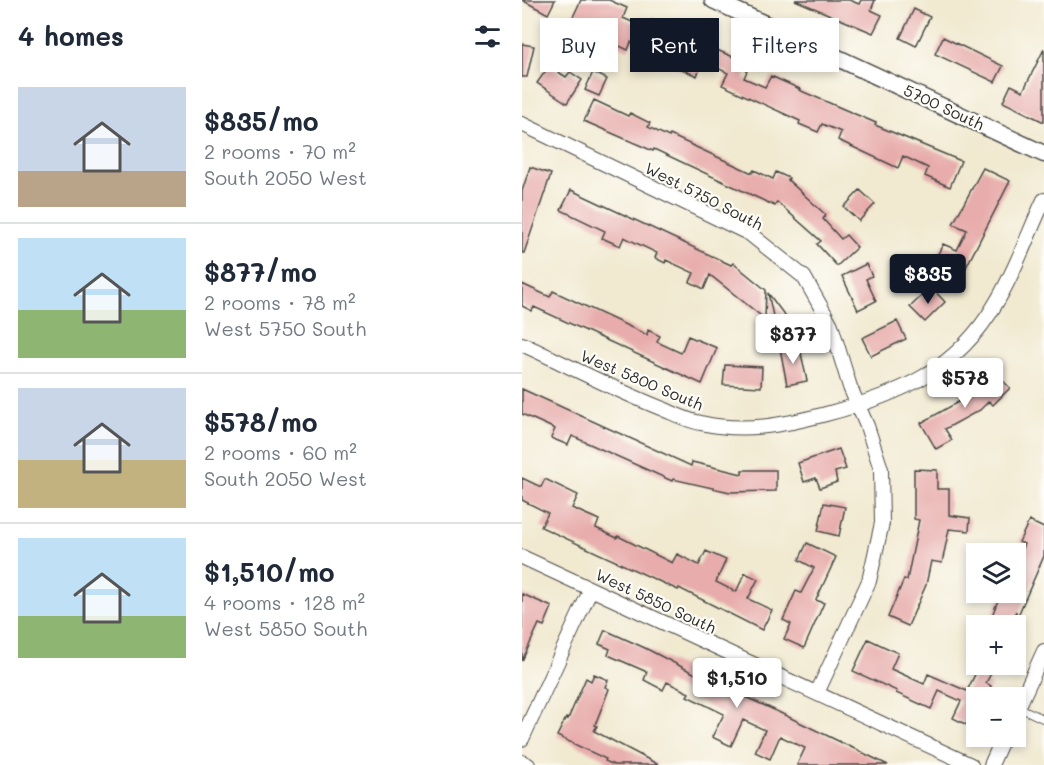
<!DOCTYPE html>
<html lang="en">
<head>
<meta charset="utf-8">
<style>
	body { margin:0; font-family:Mali,sans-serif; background:#f2f2f3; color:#1f2937; height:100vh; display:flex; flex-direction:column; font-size:22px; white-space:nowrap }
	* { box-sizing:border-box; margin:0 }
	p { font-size:20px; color:#747a83 }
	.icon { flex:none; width:33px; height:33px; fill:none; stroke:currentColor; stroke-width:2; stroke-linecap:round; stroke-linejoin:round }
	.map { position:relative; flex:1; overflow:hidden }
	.panel { display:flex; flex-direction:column; background:#fff; width:522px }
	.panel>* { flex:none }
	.hud { position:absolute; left:18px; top:18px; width:414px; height:54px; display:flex; gap:12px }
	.fabs { position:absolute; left:444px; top:543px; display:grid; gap:12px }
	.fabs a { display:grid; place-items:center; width:60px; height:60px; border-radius:0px; background:#fff; box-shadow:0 3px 9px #0003; font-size:30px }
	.price { position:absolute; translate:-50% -51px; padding:0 14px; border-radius:6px; background:#fff; color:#222; font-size:20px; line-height:39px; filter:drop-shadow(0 2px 3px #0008) }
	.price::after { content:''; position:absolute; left:50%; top:36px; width:18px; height:14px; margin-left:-9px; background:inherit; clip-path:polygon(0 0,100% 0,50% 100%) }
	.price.selected { background:#111827; color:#fff }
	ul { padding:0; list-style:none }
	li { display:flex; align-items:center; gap:18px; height:150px; padding:0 18px }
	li+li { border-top:2px solid #e0e1e3 }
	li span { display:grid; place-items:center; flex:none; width:168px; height:120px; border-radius:0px; color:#555 }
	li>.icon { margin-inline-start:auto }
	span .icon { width:72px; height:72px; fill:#fffc; stroke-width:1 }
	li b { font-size:26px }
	h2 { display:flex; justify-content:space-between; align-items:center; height:72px; padding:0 18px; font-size:26px }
	.tag { padding:0 21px; border-radius:0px; background:#fff; box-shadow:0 3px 9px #0003; font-size:21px; line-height:54px }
	.tag.selected { background:#111827; color:#fff }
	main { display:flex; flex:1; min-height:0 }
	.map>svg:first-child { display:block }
	.building { fill:#e7acab }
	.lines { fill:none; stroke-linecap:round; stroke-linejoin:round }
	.service-casing { stroke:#494844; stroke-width:9 }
	.minor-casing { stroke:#494844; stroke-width:16 }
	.tertiary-casing { stroke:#494844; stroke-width:19 }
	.service { stroke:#fff; stroke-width:7 }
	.minor { stroke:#fff; stroke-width:14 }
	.tertiary { stroke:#fff; stroke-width:16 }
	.labels { text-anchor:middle; stroke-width:4.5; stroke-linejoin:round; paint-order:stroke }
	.street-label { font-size:16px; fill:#2b2b2b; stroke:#fdfcf7 }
</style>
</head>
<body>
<main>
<section class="panel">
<h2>4 homes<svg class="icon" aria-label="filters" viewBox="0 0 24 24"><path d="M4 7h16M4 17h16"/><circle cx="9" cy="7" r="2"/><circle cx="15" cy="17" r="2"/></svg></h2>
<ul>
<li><span style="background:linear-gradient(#c9d6e8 70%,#b9a48a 0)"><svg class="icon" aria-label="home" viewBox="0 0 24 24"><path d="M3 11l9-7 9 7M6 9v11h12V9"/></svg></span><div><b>$835/mo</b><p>2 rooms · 70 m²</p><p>South 2050 West</p></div></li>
<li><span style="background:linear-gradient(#bfe0f5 60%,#8fb573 0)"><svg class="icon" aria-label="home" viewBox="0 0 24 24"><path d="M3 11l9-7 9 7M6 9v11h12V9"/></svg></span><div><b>$877/mo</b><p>2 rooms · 78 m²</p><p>West 5750 South</p></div></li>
<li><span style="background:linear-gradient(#c9d6e8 60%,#c2b280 0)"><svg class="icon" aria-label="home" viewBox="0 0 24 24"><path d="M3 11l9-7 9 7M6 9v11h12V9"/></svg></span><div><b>$578/mo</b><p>2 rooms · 60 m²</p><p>South 2050 West</p></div></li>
<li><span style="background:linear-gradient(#bfe0f5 65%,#8fb573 0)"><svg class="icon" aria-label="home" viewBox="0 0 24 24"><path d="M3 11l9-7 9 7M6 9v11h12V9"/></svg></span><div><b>$1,510/mo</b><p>4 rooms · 128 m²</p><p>West 5850 South</p></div></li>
</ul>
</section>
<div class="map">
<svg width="522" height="765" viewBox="0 0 522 765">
	<rect width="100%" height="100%" fill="#fdfcf7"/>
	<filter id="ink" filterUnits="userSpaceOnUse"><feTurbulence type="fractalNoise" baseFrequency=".0167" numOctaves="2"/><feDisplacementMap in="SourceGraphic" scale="12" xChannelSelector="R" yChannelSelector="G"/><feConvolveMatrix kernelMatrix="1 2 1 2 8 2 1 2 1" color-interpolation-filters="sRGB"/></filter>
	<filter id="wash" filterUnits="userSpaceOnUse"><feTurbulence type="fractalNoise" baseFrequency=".008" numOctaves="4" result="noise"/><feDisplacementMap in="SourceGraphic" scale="24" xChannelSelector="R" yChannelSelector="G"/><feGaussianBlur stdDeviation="1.35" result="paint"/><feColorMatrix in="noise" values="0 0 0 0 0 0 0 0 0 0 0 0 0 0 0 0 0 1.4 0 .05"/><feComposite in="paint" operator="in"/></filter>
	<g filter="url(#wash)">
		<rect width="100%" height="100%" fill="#f1e9d0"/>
		<g id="blocks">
			<path class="building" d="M0,0H33L26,14Z
				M59,0H87L105,8L101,18L126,29L130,20L171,40L228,64L222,78L243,87L249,76L278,89L277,90L354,123L353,125L439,161L428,187L403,176L406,168L381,156L376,168L316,140L319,132L300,124L296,132L277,124L278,121L200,85L206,73L181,61L175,76L129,56L130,52L109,42L106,50L80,38L82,34L50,19Z
				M273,0H327L337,4L339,0H353L349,10L360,15L351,33Z
				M392,9L408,17L394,46L378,38Z
				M421,37L481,66L473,82L413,54Z
				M0,44L12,46L5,77H0Z
				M522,49V122L481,102L489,85L501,91Z
				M27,66L44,77L48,72L60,80L45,103L15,83Z
				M71,72L85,79L77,96L63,90Z
				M72,100L106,116L108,113L128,123L126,127L147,137L148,135L230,173L232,170L251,179L254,172L267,178L266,180L304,215L301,219L319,239L324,235L335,247L315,266L295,244L299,241L255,202L253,206L132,149L131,151L62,121Z
				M8,167L29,174L2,253H0V191Z
				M461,168L488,181L434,287L419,280L425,268L412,262L421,244L435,250L445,230L431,224Z
				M49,190L209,265L211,263L244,290L243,319L188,275L182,289L168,282L172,273L144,260L143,263L133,258L135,253L102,237L98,246L80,238L83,231L39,210Z
				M338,190L353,204L337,221L322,207Z
				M344,264L350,276L344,279L354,301L336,310L320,276Z
				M0,284L28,297L31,291L125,335L126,330L138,336L135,342L159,353L166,336L195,348L180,384L12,307L10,311L0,306Z
				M409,287L423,302L403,322L388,307Z
				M246,293L272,328L256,339Z
				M375,321L384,339L349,356L340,338Z
				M277,344L285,381L265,385L258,348Z
				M203,365L240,367L239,387L201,385Z
				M471,371L488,388L471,405L467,401L458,410L423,429L430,440L414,449L399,423L440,400Z
				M0,389L169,466L170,462L220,474V470H254V491L208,492L151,479L150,481L50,436L46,445L29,438L33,429L0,414Z
				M317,449L324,469L313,472L315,482L298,488L294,478L282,482L276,463Z
				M392,469L415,470V489H427V515L448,518L447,531L427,529L420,563L409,561L404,585L386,626L366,617L382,579L385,580L397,520L392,519Z
				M0,478L19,487L23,479L56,495L50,508L77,520L74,528L95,538L96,536L150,563L155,554L177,565L184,551L204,560L194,582L214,592L223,573L236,579L226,599L250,610L240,630L157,588L156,590L19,527L26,513L0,500Z
				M302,503L323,507L317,536L296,531Z
				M507,521L522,528V556L494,620V611L487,626H466L478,595L472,592H494V562L502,544L497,542Z
				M285,543L314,557L294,600L302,603L282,648L262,639L269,624L261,620L274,591L279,593L292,568L277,560Z
				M0,594L30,607L22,626L17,624L0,661Z
				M83,630L123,648L220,698L221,696L248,708L366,765H275L283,748L258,736L248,759L233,752L243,730L221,720L209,746L190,737L202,714L165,696L167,693L145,682L141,690L122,680L125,672L86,655L88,649L77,644Z
				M346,639L376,653L369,669L402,684L406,674L445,691L458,664H474L464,683L469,686L464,698H454V716L449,727L431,718L439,701L417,691L409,709L374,693L375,691L331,671Z
				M72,674L86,680L83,687L87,689L73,725L75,726L72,731L137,765H92L83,761L84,759L35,736L44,718L46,719L64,678L69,681Z"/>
		</g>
	</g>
	<g filter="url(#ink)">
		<use href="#blocks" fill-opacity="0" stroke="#494844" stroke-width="1.5"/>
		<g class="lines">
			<g class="service-casing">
				<path id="service" d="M496,707L522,719"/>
			</g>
			<g class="minor-casing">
				<path id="minor" d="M0,124L228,234L282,277L309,325L328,387L345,426L359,469L360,523L347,581L295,693
					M0,344C47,366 93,390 141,409C153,414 166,421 179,423C222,433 262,425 304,414C376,395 435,371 474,303C493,272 506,234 522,200
					M0,557L449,765
					M494,712L522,651
					M0,739L69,589
					M0,762L6,765
					M469,765L482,736"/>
			</g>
			<g class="tertiary-casing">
				<path id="tertiary" d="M191,0L522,154"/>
			</g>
			<use href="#service" class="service"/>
			<use href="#minor" class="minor"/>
			<use href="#tertiary" class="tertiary"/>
		</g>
	</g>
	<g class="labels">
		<g class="street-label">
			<text transform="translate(422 107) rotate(25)" y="6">5700 South</text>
			<text transform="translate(182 196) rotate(27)" y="6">West 5750 South</text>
			<text transform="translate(120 380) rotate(23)" y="6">West 5800 South</text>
			<text transform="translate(134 601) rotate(25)" y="6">West 5850 South</text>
		</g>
	</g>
</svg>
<div class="fabs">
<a><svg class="icon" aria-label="layers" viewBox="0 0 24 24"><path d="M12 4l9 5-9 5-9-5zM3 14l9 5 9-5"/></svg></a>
<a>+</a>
<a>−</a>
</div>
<b class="price selected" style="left:406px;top:305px">$835</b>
<b class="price" style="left:271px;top:365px">$877</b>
<b class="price" style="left:443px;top:409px">$578</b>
<b class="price" style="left:215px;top:709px">$1,510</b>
<div class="hud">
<a class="tag">Buy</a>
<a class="tag selected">Rent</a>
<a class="tag">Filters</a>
</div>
</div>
</main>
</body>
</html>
